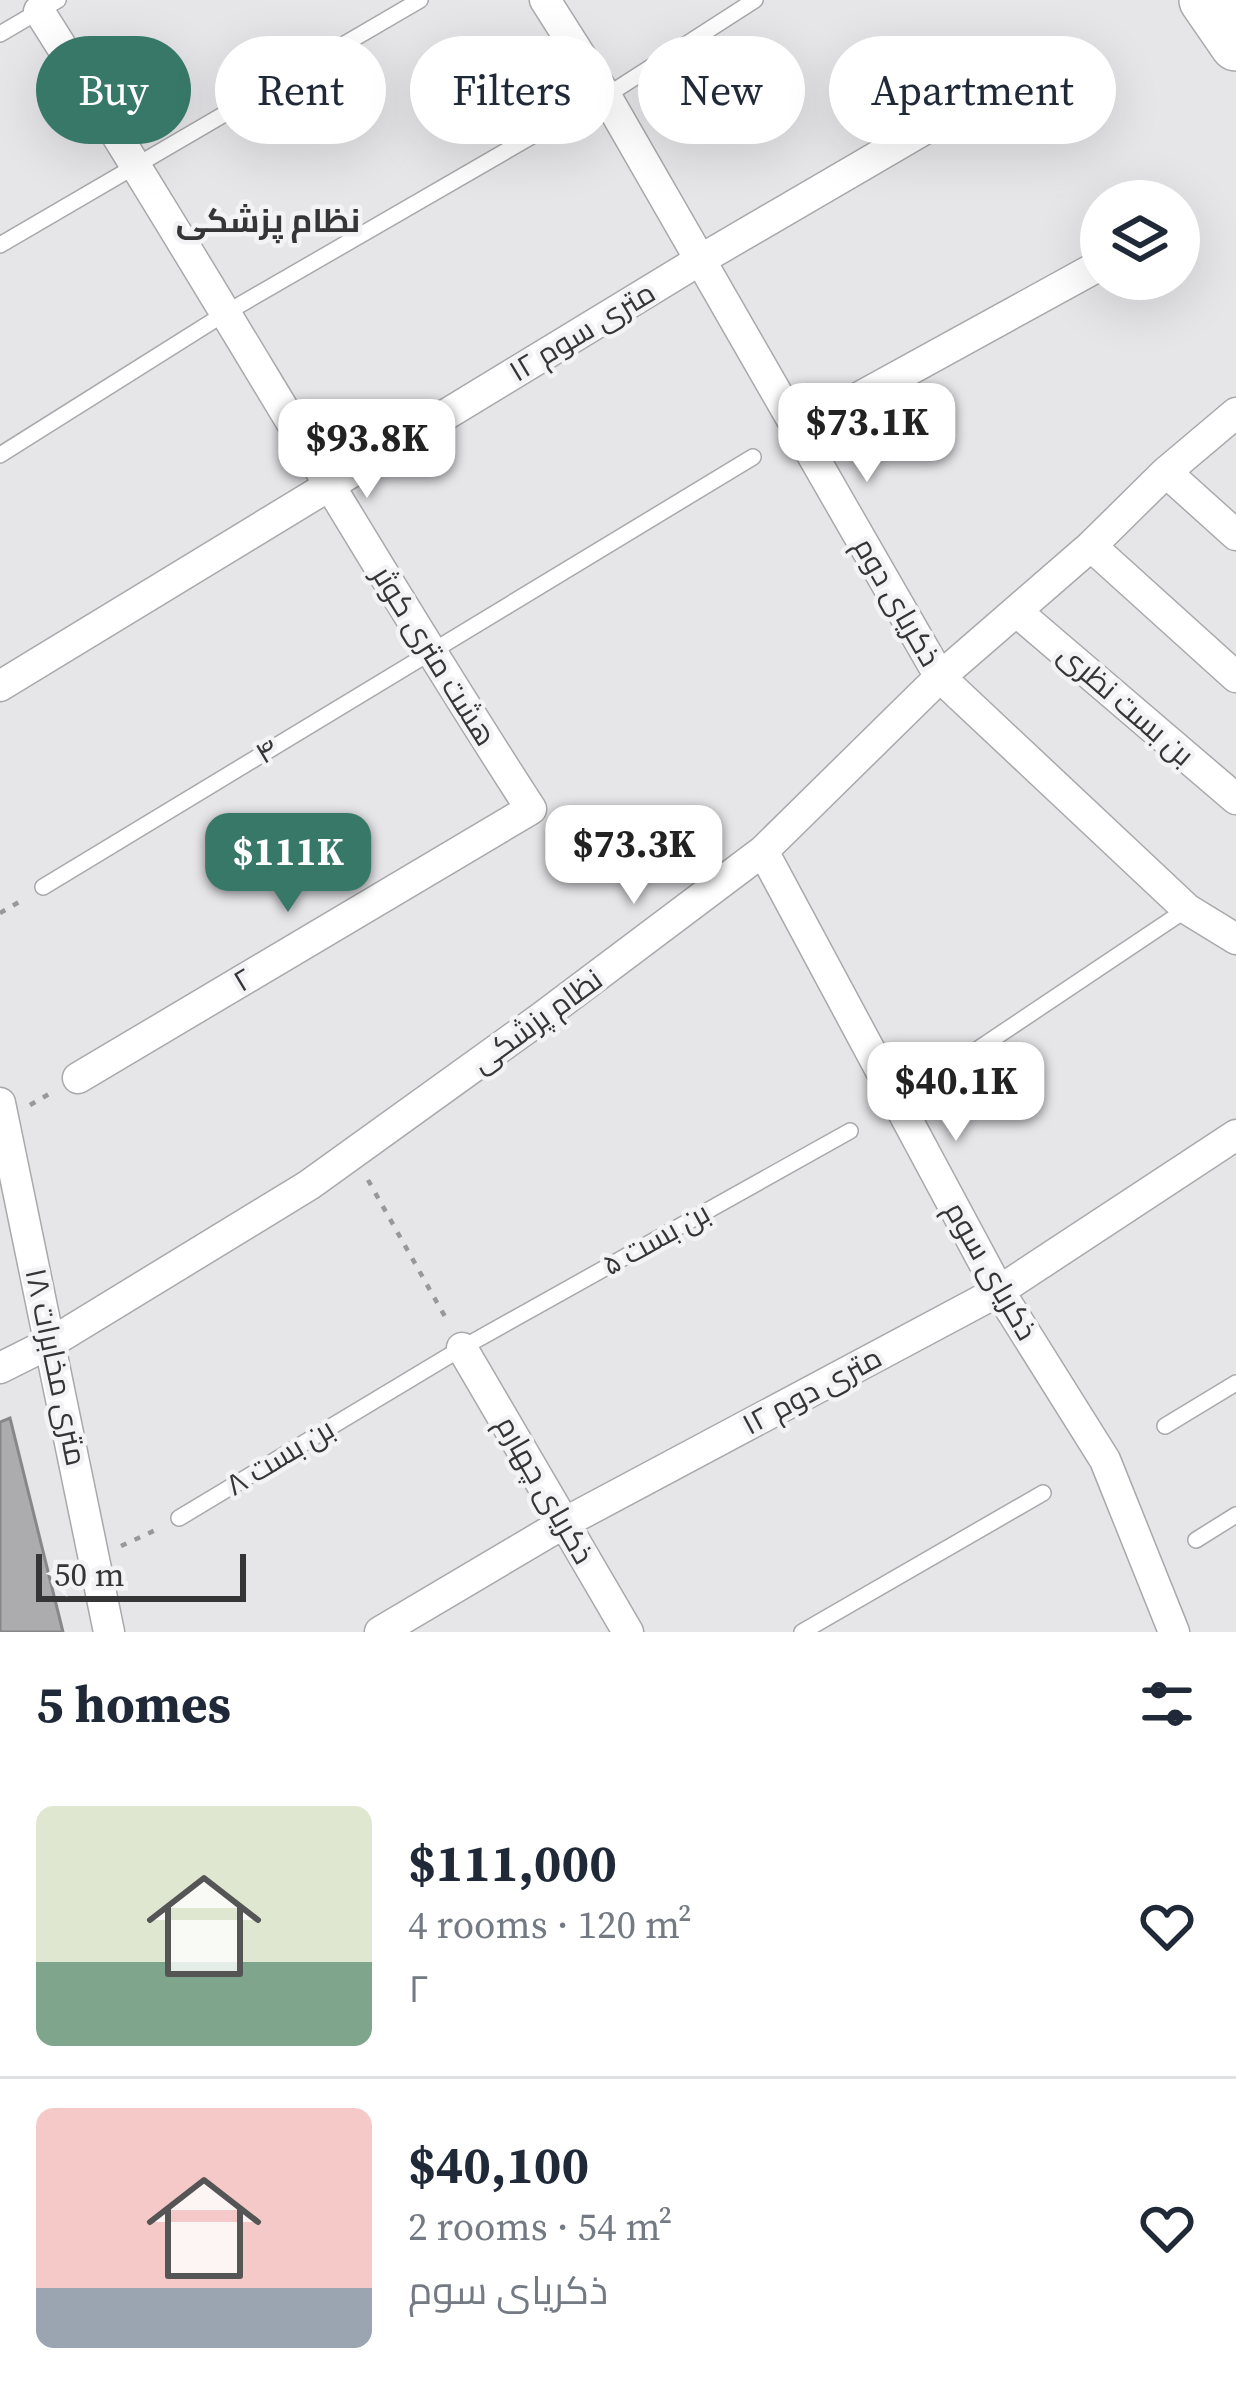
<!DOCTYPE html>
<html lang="en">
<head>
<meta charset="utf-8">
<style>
	body { margin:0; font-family:"Source Serif 4",Cairo,serif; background:#f2f2f3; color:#1f2937; height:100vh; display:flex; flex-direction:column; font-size:45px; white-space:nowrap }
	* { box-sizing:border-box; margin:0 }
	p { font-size:39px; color:#747a83 }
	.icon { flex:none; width:66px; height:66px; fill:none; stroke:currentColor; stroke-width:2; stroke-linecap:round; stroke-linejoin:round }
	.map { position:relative; height:1632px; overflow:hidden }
	.panel { display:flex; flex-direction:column; background:#fff; flex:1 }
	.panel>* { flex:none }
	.hud { position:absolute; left:36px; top:36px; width:1164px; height:108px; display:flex; gap:24px }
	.tools { position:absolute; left:1080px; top:180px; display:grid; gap:24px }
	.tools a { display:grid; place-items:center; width:120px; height:120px; border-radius:50%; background:#fff; box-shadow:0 12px 48px #0002; font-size:60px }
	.scale { position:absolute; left:36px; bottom:30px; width:210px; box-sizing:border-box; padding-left:12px; border:6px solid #363536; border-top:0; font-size:33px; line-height:42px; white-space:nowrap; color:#363536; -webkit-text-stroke:9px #f3f2f5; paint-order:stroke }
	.price { position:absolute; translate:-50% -102px; padding:0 27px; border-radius:24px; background:#fff; color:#222; font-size:39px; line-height:78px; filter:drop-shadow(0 3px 6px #0008) }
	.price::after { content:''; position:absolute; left:50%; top:72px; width:36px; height:27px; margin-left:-18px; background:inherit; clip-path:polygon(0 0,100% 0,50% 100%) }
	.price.current { background:#377869; color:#fff }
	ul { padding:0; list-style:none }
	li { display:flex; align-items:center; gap:36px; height:300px; padding:0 36px }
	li+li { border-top:3px solid #e0e1e3 }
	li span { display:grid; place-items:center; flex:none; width:336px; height:240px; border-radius:18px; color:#555 }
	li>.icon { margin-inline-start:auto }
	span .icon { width:144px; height:144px; fill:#fffc; stroke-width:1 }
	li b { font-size:51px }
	h2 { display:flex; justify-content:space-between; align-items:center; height:144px; padding:0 36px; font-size:51px }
	.chip { padding:0 42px; border-radius:54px; background:#fff; box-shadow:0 12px 48px #0002; font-size:42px; line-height:108px }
	.chip.current { background:#377869; color:#fff }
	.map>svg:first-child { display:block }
	.building { fill:#acabae; stroke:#878689; stroke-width:3 }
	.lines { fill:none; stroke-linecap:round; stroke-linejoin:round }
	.service-casing { stroke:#a9a8ab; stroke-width:18 }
	.minor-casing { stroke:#a9a8ab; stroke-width:33 }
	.trunk-casing { stroke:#a9a8ab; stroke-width:54 }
	.path { stroke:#989799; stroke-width:4.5; stroke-dasharray:6 9; stroke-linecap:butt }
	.service { stroke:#fff; stroke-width:15 }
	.minor { stroke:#fff; stroke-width:30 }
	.trunk { stroke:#fff; stroke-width:51 }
	.labels { text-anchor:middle; stroke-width:9; stroke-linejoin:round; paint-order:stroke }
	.street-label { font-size:30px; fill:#363536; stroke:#f3f2f5 }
	.neighbourhood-label { font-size:33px; font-weight:bold; fill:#363536; stroke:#f3f2f5 }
</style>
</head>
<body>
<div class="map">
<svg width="1236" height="1632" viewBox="0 0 1236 1632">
	<rect width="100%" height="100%" fill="#e6e5e8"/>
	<path class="building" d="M10,1418L63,1632H0V1422Z"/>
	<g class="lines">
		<g class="service-casing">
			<path id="service" d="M0,34L58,0
				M606,96L755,0
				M0,245L420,0
				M0,455L224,314L539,132
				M43,887L753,457
				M896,1104L1187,909
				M1165,1426L1236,1383
				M179,1518L462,1348L850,1131
				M1196,1540L1236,1515
				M802,1632L1043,1493"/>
		</g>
		<g class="minor-casing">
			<path id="minor" d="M545,0L606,96L940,677L1187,909L1236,939
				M39,11C207,275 361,546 531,809L78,1078
				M798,431L1091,270
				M1166,472L1236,535
				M1091,546L1236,677
				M1016,611L1236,799
				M0,686L700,260L983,95
				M763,851L999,1291L1105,1460L1174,1632
				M0,1103L109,1632
				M462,1348L628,1632
				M0,1368L52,1342L309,1185L541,1018L763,851L940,677L1091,546L1166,472L1236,413
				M380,1632L564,1523L999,1291L1236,1135"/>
		</g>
		<g class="trunk-casing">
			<path id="trunk" d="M1205,0L1236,45"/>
		</g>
		<path class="path" d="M558,122L580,110
			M0,913L26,898
			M30,1105L56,1090
			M368,1180L448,1322
			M121,1546L160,1528"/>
		<use href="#service" class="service"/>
		<use href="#minor" class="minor"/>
		<use href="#trunk" class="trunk"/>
	</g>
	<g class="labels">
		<g class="street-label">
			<text transform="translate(582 332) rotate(-31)" y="10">۱۲ متری سوم</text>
			<text transform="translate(897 602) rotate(60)" y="10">ذکریای دوم</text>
			<text transform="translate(434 656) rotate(58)" y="10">هشت متری کوثر</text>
			<text transform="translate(1126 705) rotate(41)" y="10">بن بست نظری</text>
			<text transform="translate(267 751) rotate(-31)" y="10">۴</text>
			<text transform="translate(243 980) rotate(-31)" y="10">۲</text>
			<text transform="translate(537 1021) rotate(-36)" y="10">نظام پزشکی</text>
			<text transform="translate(656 1239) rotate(-29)" y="10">بن بست ۵</text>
			<text transform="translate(991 1271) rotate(60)" y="10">ذکریای سوم</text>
			<text transform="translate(56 1367) rotate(78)" y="10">۱۸ متری مخابرات</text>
			<text transform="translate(812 1391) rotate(-28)" y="10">۱۲ متری دوم</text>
			<text transform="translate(280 1457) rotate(-31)" y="10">بن بست ۸</text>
			<text transform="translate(545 1490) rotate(60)" y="10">ذکریای چهارم</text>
		</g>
		<g class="neighbourhood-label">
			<text x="268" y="232">نظام پزشکی</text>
		</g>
	</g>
</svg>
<div class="tools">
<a><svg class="icon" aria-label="layers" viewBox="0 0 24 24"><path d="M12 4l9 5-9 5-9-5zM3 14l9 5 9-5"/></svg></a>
</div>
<div class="scale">50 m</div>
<b class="price" style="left:867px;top:485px">$73.1K</b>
<b class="price" style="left:367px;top:501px">$93.8K</b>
<b class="price" style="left:634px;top:907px">$73.3K</b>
<b class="price current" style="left:288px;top:915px">$111K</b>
<b class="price" style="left:956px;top:1144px">$40.1K</b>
<div class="hud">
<a class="chip current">Buy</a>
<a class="chip">Rent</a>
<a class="chip">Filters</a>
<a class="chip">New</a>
<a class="chip">Apartment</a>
</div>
</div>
<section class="panel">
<h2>5 homes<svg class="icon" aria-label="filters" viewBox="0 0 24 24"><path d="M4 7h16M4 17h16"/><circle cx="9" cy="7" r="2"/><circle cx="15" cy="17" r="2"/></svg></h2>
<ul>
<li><span style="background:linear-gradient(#dfe7d0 65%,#7fa58c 0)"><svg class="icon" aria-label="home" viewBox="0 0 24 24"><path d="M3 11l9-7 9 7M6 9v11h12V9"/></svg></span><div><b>$111,000</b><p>4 rooms · 120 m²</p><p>۲</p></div><svg class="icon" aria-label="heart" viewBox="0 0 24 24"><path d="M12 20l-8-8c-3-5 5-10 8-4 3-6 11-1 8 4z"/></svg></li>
<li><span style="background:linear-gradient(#f6c9c9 75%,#9aa5b1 0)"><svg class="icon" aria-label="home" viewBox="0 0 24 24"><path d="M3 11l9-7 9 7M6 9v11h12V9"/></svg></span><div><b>$40,100</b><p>2 rooms · 54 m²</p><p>ذکریای سوم</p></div><svg class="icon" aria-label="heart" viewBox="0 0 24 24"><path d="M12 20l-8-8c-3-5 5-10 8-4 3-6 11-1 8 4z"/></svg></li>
</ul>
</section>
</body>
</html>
